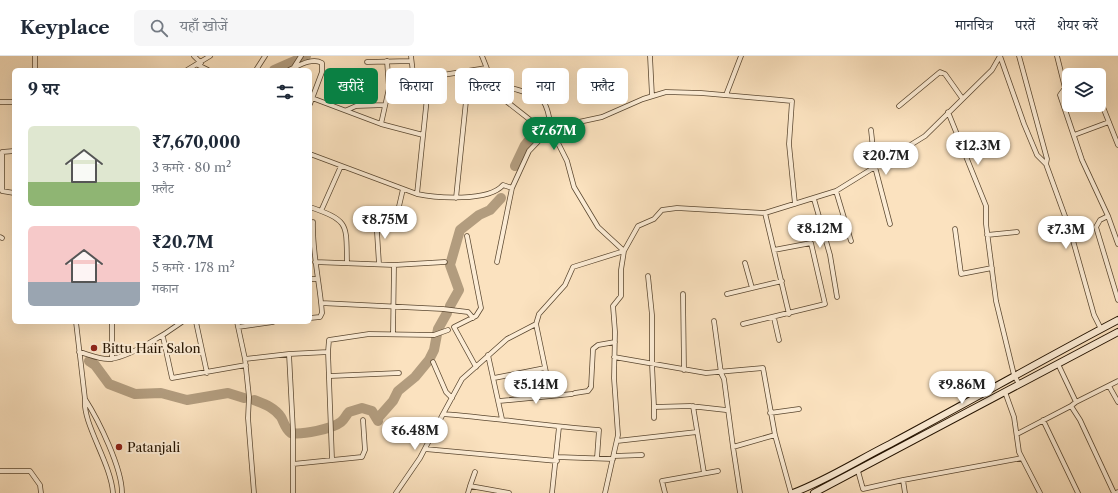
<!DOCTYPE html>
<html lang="hi">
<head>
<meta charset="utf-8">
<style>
	body { margin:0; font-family:"Libre Caslon Text","Noto Serif Devanagari",serif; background:#f6f6f7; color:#1f2937; height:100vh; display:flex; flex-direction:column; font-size:15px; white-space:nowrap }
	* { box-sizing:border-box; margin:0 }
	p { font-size:13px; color:#747a83 }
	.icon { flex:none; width:22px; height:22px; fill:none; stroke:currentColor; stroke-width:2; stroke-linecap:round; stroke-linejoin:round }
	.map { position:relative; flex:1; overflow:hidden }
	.side { position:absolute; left:12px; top:12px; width:300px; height:256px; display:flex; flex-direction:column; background:#fff; border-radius:6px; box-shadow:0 4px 16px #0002 }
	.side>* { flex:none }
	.top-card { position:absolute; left:324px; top:12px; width:380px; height:36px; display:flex; gap:8px }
	.controls { position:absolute; left:1062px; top:12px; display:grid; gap:8px }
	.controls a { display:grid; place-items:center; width:44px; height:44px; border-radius:6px; background:#fff; box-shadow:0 4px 16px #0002; font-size:20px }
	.price { position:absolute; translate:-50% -34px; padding:0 9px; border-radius:14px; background:#fff; color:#222; font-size:13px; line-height:26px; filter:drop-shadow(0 1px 2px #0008) }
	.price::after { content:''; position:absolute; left:50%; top:24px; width:12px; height:9px; margin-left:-6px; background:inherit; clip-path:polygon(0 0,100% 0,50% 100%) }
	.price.active { background:#0b8043; color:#fff }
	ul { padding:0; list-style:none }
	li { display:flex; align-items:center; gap:12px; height:100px; padding:0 16px }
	li span { display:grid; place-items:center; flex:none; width:112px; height:80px; border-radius:6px; color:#555 }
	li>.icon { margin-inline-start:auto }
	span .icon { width:48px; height:48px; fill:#fffc; stroke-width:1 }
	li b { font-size:17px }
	h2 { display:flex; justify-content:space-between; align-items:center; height:48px; padding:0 16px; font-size:17px }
	.tag { padding:0 14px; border-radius:6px; background:#fff; box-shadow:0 4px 16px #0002; font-size:14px; line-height:36px }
	.tag.active { background:#0b8043; color:#fff }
	header { display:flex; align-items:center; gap:24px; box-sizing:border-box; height:56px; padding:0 20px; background:#fff; border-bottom:1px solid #e0e1e3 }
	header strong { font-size:19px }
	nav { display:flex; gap:22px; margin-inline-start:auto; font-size:14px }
	.search { width:280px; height:36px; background:#f6f6f7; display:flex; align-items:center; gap:10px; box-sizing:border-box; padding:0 14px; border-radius:6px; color:#747a83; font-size:15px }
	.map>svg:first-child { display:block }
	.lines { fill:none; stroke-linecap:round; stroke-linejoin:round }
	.river { stroke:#b29c7e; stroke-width:10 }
	.street-casing { stroke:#5a4730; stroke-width:5.5 }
	.secondary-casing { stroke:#241300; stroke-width:8 }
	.street { stroke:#fcecd5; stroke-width:4 }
	.secondary { stroke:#fcecd5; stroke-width:6 }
	.poi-dot { fill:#8f2418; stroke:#fcecd5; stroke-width:1.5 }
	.labels { text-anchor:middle; stroke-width:4; stroke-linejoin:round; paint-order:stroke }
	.poi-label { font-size:13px; fill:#241300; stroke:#fcecd5; text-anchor:start }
</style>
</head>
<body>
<header>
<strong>Keyplace</strong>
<div class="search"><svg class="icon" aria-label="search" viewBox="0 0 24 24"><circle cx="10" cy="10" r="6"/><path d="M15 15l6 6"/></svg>यहाँ खोजें</div>
<nav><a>मानचित्र</a><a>परतें</a><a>शेयर करें</a></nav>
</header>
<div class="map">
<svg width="1118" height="437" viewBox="0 0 1118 437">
	<rect width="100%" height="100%" fill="#fbe2bf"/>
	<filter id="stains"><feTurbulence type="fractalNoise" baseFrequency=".005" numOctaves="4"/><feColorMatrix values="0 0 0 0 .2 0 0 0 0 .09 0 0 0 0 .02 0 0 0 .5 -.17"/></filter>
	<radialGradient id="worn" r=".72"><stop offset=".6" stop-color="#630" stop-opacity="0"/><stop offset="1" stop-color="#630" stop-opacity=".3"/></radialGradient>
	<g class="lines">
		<path class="river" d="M274,14L306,0
			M515,110L525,89L537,74
			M450,250L459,234L450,209L460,174L479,159L490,154L501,142
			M89,305L95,309L109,328L135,338L161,337L187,344L228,337L244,342
			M254,344C264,348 274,351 281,361C284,366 285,373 291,377C302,379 332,373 341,366C345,363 346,359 349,356L362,352L372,355L378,365
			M378,362L393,345L398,335L415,321L429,304L434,294L438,273L447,257"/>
		<g class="street-casing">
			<path id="street" d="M35,0V13
				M194,0L201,7
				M411,0L413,17L418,23L486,12
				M482,0L497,38L557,85L567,105L574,131L598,171L624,195
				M650,0L652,40
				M1000,0L1024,68L1037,99L1046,108L1070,174L1094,259L1101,273
				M1019,0L1047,103L1046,108
				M1057,0L1065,32L1060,39L1082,104L1108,160L1118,188
				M367,6L411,5
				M198,9L208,14
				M294,11L301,0
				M187,14L210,0
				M256,14L265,0
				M289,14C298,10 312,1 322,7V16L310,48
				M492,28C503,29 536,38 543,45C548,51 550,65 551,72L529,95L512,132L497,206
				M726,39L741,0
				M1099,41L1118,89
				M312,42L381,68L423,79
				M0,46H14
				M899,50L940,16L945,18L962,42
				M347,54L356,50L385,49
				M948,56L986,150V168L996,245L1014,319L1019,328
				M381,68L389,32L387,5
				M551,72L602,61L643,43L666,36L701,37L792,45L789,88L795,148
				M871,74L875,111L890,168
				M1074,79L1109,66
				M14,95L2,96V135L14,137
				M310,98L417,138L429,22
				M836,135L851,185
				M417,138C436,142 489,146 503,129L512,132
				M456,142L469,16
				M814,143L830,199L837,241
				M310,151C350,165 346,168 347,207
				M321,155L341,110
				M765,157L789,258
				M397,159L403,133
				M376,160L379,208
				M1108,160L1100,164L1096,171L1118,244
				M955,173L961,218L992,212
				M987,179L1017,176
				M467,180L481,252L476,260L454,271L476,311
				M0,181L2,182
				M315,206L394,209L445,206
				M745,207L752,232
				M648,220L652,259V308L654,351L690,350L726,354
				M310,223H317
				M683,238L684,314
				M727,238L782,225
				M321,247L443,253L468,256L473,262
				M310,262L320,261L322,257C320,227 312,197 313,166
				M774,262L779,284
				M714,265L721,317L724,323L733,391L775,379
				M76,266L85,343C82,367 111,407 113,437
				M196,266L207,317
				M237,266L245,303L289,298L293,375V437
				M536,268L507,283L462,323L443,358C495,362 546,370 599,374L597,402
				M743,268L825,248L811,187L774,194
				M238,271L273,266
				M393,278L394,209
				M163,281L172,322L246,309
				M79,296C88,298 98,303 108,303C127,303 167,277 182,266
				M289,298L328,296
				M488,299L502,363
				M614,301L706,317L763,312L775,379L791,437
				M112,303V266
				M245,303L249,341L248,362L254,437
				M433,306L446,336L452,342
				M1058,308L1076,346L1071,350L1080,364L1114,437
				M330,320L399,317
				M494,322L545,312
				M1109,330L1118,346
				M1005,336L1014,361L1019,396L1040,437
				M575,337L588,335L591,331L593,293L598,289L615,286
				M551,340L536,268L539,258L565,229L573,211L624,195
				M85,343C99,365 122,412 122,437
				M499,345L572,338
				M1076,346L1118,325
				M693,350L704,417
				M654,351V362
				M770,357L799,353
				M1043,364L1078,437
				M1017,378L1071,350
				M617,385L697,376
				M733,391L740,437
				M425,393L557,405
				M614,400L642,399
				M557,401L613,403
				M332,403L328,296L329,284L369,278L434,279L448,274
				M293,408L362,401L365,394L363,364
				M0,415H30L40,429L41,437
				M858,415L863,433L903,424L905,437
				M903,424L1022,402
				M470,430L475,416
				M396,437L420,402L443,358
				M468,437L470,430L509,437
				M552,437L559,371
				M605,437L618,379L614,322L615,276L613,250L621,240V214L624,195L638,170L654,163L662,154L677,152L765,157L836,135L925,80L992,14L1000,0
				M665,437L662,425L718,415
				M1116,437L1118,436"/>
		</g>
		<g class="secondary-casing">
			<path id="secondary" d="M793,437C827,424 858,404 890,388C967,347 1042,304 1118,264
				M814,437L1118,276"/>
		</g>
		<use href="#street" class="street"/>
		<use href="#secondary" class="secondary"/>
	</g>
	<g class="poi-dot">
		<circle cx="94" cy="292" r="4"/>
		<circle cx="119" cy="391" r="4"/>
	</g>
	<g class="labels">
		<g class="poi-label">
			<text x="102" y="297">Bittu Hair Salon</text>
			<text x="127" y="396">Patanjali</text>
		</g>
	</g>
	<rect width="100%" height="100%" filter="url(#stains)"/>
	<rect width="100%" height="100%" fill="url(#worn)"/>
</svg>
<div class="controls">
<a><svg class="icon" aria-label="layers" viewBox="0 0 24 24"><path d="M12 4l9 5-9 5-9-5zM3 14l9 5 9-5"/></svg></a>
</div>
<b class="price active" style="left:554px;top:95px">₹7.67M</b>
<b class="price" style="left:978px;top:110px">₹12.3M</b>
<b class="price" style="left:886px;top:120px">₹20.7M</b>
<b class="price" style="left:385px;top:184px">₹8.75M</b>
<b class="price" style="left:820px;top:193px">₹8.12M</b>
<b class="price" style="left:1066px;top:194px">₹7.3M</b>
<b class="price" style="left:536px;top:349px">₹5.14M</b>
<b class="price" style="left:962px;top:349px">₹9.86M</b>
<b class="price" style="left:415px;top:395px">₹6.48M</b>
<div class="top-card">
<a class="tag active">खरीदें</a>
<a class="tag">किराया</a>
<a class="tag">फ़िल्टर</a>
<a class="tag">नया</a>
<a class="tag">फ़्लैट</a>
</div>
<section class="side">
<h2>9 घर<svg class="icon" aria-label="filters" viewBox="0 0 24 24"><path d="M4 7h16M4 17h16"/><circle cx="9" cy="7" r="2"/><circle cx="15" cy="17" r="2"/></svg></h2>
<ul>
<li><span style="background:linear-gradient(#dfe7d0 70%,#8fb573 0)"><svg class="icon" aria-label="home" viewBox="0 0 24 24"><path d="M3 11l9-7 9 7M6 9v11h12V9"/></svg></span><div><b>₹7,670,000</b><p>3 कमरे · 80 m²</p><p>फ़्लैट</p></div></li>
<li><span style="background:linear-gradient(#f6c9c9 70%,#9aa5b1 0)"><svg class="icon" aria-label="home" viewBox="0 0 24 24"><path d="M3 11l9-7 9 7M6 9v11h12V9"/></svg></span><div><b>₹20.7M</b><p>5 कमरे · 178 m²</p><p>मकान</p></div></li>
</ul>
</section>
</div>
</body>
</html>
